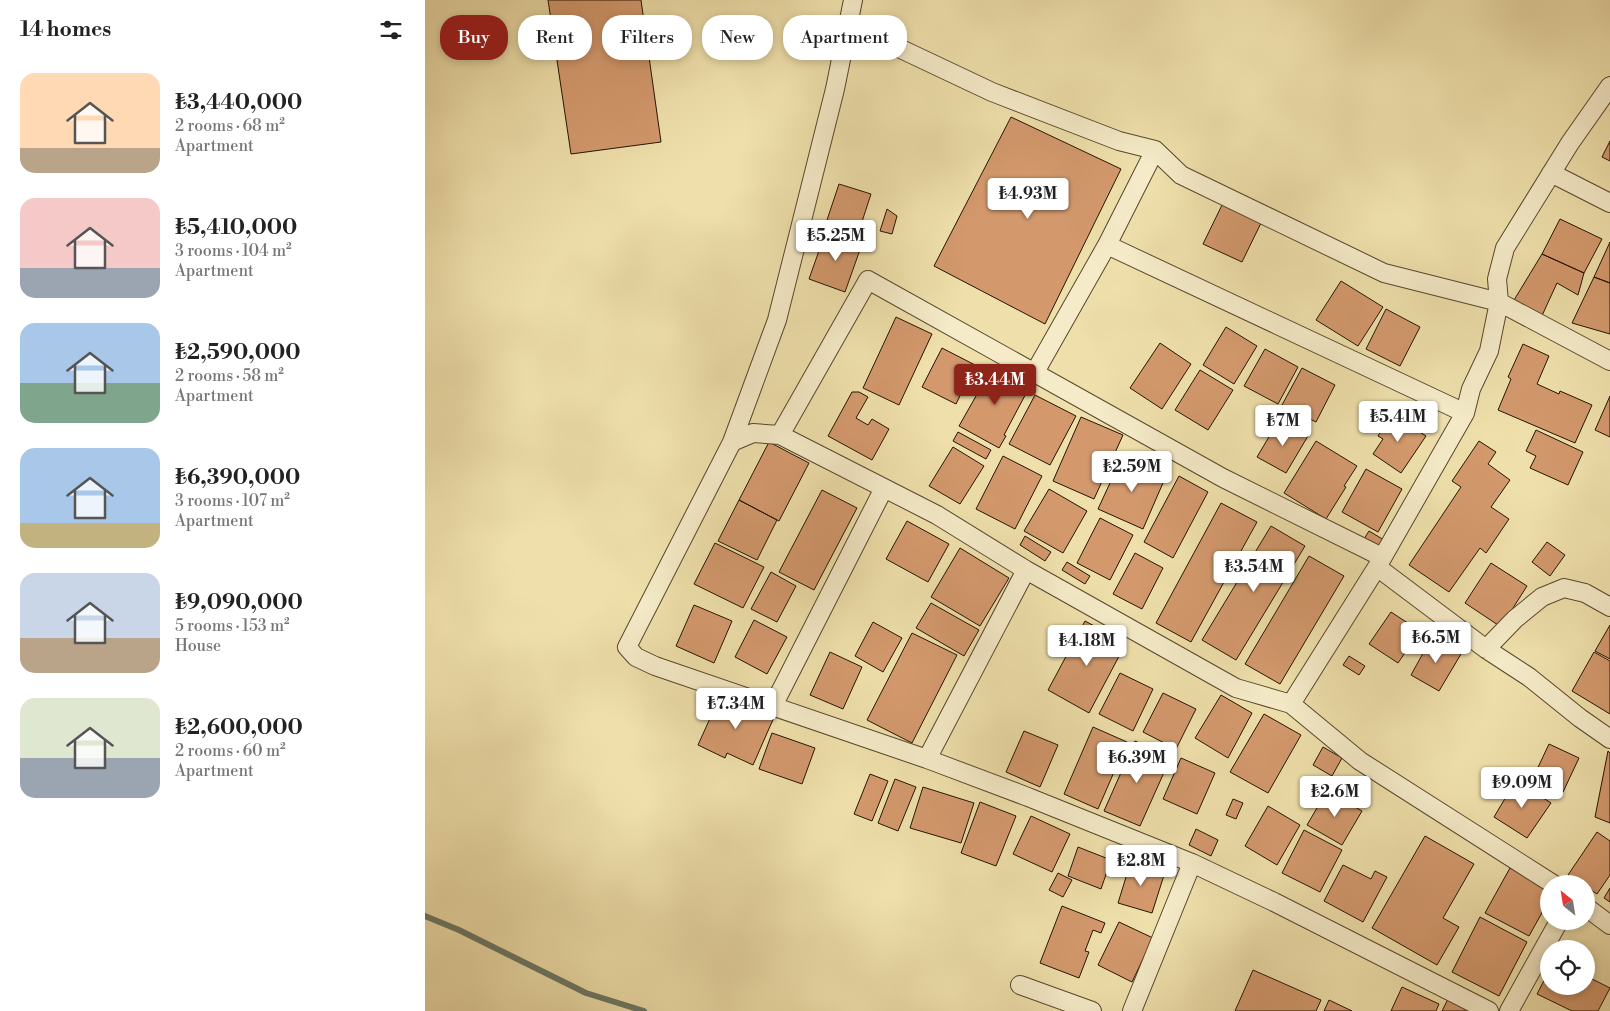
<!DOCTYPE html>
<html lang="en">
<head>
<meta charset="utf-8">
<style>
	body { margin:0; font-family:"Libre Bodoni",serif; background:#f6f6f6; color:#222; height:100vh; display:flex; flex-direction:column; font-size:19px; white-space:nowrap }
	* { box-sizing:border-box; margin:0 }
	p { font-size:16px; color:#767676 }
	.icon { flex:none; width:28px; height:28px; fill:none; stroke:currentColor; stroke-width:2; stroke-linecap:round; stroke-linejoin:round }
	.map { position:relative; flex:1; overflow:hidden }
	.panel { display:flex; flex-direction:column; background:#fff; width:425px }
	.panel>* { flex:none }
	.hud { position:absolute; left:15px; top:15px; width:475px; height:45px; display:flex; gap:10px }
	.needle { width:32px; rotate:330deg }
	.buttons { position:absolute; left:1115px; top:875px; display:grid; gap:10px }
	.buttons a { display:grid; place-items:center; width:55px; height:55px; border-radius:50%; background:#fff; box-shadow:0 2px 8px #0003; font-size:25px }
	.price { position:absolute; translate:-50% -42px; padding:0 11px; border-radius:5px; background:#fff; color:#222; font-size:16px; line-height:32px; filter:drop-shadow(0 1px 2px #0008) }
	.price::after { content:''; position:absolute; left:50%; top:30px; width:15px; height:11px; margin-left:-8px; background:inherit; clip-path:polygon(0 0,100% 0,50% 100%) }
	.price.current { background:#8f2418; color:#fff }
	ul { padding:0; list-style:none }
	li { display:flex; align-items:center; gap:15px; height:125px; padding:0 20px }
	li span { display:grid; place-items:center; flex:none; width:140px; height:100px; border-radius:15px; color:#555 }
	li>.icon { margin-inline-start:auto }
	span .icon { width:60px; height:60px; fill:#fffc; stroke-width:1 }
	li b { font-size:21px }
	h2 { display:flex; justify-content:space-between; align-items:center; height:60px; padding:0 20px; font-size:21px }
	.pill { padding:0 18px; border-radius:20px; background:#fff; box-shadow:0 2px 8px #0003; font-size:18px; line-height:45px }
	.pill.current { background:#8f2418; color:#fff }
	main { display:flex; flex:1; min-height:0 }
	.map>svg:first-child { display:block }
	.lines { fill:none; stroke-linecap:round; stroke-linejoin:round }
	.stream { stroke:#6b7965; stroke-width:6 }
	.building { fill:#d3996d; stroke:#241402 }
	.street-casing { stroke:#57472c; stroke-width:20 }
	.street { stroke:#f5ebc8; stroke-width:18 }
</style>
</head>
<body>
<main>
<section class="panel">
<h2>14 homes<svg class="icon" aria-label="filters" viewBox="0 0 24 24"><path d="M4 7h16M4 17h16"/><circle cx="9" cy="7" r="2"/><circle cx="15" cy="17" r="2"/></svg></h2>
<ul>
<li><span style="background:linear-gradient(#ffd9b3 75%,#b9a48a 0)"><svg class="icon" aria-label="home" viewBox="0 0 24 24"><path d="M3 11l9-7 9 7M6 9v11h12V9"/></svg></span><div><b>₺3,440,000</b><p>2 rooms · 68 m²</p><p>Apartment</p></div></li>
<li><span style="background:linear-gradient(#f6c9c9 70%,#9aa5b1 0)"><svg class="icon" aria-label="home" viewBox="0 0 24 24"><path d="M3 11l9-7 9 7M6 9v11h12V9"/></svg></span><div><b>₺5,410,000</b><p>3 rooms · 104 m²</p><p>Apartment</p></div></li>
<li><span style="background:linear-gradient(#a9c7e8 60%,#7fa58c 0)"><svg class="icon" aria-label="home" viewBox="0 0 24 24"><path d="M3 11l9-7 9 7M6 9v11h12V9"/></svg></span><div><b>₺2,590,000</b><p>2 rooms · 58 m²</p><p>Apartment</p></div></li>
<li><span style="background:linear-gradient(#a9c7e8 75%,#c2b280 0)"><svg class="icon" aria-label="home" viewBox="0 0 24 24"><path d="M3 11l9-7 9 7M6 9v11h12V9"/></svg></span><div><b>₺6,390,000</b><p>3 rooms · 107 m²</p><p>Apartment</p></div></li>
<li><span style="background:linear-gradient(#c9d6e8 65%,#b9a48a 0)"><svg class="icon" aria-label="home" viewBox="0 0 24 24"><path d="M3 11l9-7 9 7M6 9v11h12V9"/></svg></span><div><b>₺9,090,000</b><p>5 rooms · 153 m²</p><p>House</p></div></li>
<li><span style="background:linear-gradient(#dfe7d0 60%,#9aa5b1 0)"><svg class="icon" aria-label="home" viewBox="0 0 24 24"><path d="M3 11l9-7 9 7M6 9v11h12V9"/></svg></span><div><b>₺2,600,000</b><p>2 rooms · 60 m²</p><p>Apartment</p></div></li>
</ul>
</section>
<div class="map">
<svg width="1185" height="1011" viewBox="0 0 1185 1011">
	<rect width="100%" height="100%" fill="#efe0ab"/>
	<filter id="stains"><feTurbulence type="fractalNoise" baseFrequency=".004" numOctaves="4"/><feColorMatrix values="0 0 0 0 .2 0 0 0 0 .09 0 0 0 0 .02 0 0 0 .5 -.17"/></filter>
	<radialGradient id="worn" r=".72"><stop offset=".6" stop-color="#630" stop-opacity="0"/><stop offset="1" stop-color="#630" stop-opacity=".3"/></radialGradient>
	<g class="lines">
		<path class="stream" d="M0,916L34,930L161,993L219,1011"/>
	</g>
	<path class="building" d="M123,0H216L236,142L146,154Z
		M586,117L696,169L620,324L509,266Z
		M1185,141V161L1177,157Z
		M414,184L446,194L433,234L401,223Z
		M797,205L836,223L817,262L778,244Z
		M462,209L472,216L467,234L455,231Z
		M1135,219L1177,239L1159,273L1117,254Z
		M401,231L437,244L420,292L384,279Z
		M1185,242V283L1169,277Z
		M1117,254L1159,273L1153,295L1132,283L1115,320L1086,305Z
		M1169,277L1185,283V334L1147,323Z
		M916,281L958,307L933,346L891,320Z
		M961,309L995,327L975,366L941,349Z
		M471,317L507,334L474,405L438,388Z
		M801,327L832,346L809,384L778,365Z
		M735,343L766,364L737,409L705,388Z
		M1098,344L1124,356L1112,384L1134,394L1135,391L1167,405L1150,443L1073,410L1086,379L1083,377Z
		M517,348L550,365L531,404L497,387Z
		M840,349L873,367L853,404L819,386Z
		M568,366L606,384L579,435L581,436L574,448L534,426Z
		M877,368L910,385L891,422L857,405Z
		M775,370L808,390L783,430L750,410Z
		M427,392H434L443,397L431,418L443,425L447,419L464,429L447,460L403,436Z
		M610,395L651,416L625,465L584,444Z
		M1185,396V437L1170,430Z
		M967,414L1001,436L976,473L948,454L958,439L953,436Z
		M656,417L698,435L669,499L628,481Z
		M854,420L883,436L861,473L832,457Z
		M1111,430L1158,452L1143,485L1105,468L1111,456L1101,451Z
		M533,432L566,450L561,459L528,441Z
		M891,441L932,466L919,486L921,487L901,519L859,493Z
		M1054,441L1071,452L1063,464L1085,480L1066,507L1084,519L1061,553L1055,548L1024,592L984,565L1036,487L1027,481Z
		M344,442L384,463L354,521L314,500Z
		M528,447L559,466L535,504L504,486Z
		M578,456L617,476L590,529L551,509Z
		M697,457L741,476L718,529L673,509Z
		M941,469L977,489L953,532L917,512Z
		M754,476L783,492L748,558L719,542Z
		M624,489L662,511L638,553L599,531Z
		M397,490L432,508L389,590L354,572Z
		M314,500L352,520L332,560L293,541Z
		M796,503L832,522L766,642L731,623Z
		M675,518L708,535L685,580L652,563Z
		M482,521L524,544L503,582L461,559Z
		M846,526L880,546L811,660L777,640Z
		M944,531L959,540L952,551L937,542Z
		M600,536L626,552L620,561L595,545Z
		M1122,542L1140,555L1125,576L1107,562Z
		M290,543L339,567L318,608L269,584Z
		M535,548L584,578L555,626L506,597Z
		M710,553L738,568L717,609L688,594Z
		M884,556L919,576L855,684L820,664Z
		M642,562L665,576L660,584L637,570Z
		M1066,563L1102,586L1076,627L1040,603Z
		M346,572L371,586L352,622L326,609Z
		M506,603L554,630L539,656L491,628Z
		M269,605L307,621L289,663L251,646Z
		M966,612L995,631L973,663L944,644Z
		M329,620L362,637L342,674L310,657Z
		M660,621L701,643L664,713L623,690Z
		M448,622L477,638L458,672L430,656Z
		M1185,625V659L1170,651Z
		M487,633L532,655L487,743L442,720Z
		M1007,637L1036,654L1014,691L986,675Z
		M405,652L437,667L418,709L385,695Z
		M1169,652L1185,661V714L1147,691Z
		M924,656L940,666L934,675L918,665Z
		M695,673L728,689L708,731L674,714Z
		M738,693L771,709L751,749L718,732Z
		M296,694L350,715L328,765L302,753L300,758L273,745Z
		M796,695L827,713L803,758L770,738Z
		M839,714L876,735L843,793L805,772Z
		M668,727L702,742L673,809L639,794Z
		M599,731L633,745L615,787L581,772Z
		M347,733L390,748L377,784L334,769Z
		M710,741L746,757L715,826L679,811Z
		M1124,744L1154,758L1138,792L1108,778Z
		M898,747L917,758L907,776L888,765Z
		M1183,751L1185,753V823L1170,817Z
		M756,758L790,773L772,814L738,799Z
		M445,774L463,781L447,821L429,814Z
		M470,779L491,787L473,831L453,823Z
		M1091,780L1126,803L1102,838L1069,817Z
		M498,787L549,803L536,843L485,828Z
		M902,791L937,811L917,845L882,825Z
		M808,799L818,803L811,819L801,815Z
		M555,802L591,816L571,866L536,853Z
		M843,806L875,825L852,865L820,846Z
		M606,816L645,834L627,872L588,854Z
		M771,829L793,840L786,856L764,845Z
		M879,830L917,850L895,892L857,873Z
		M1172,832L1185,841V875L1172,894L1161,887V884H1156L1143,875Z
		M1000,836L1049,864L1018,918L1034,927L1012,965L947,928Z
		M653,847L686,860L676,889L643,876Z
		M706,861L740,872L727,913L693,903Z
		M918,865L946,879L950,871L962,877L938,922L899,901Z
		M1085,868L1124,890V900L1104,936L1060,913Z
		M633,873L647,880L638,897L624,890Z
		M1185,888V902L1179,898Z
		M637,906L680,923L676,933L668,930L660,951L664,952L654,978L615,963Z
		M1055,917L1102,942L1074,996L1027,972Z
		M694,922L728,938L707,982L673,965Z
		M828,970L896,1000L891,1011H810Z
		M1124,971V986H1161V976L1185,988L1173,1011H1147L1112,994Z
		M977,987L1014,1004L1011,1011H966Z
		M1024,997L1051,1011H1017Z
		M904,1000L927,1011H899Z"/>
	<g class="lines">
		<g class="street-casing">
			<path id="street" d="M423,24L567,92L694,141L730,150
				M1126,173L1185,203
				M682,245L1040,413
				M610,372L682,245L730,150L756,175L959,273L1074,302L1185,361
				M355,435L443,280L798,478L957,557
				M307,442L352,320L410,89L428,0
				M952,567L1061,649L1104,677L1155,718L1185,739
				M1061,649L1090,619L1117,597L1139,588L1160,593L1185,607
				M866,704L952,567L1040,413L1046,389L1064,351L1074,302L1072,279L1080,248L1145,143L1185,86
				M348,706L459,488
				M502,759L601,570
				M1161,907L1185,925
				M595,985L667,1011
				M707,1011L767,863
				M1064,1011L849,902L767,863L603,797L502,759L230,666L211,657L202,647L307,442L328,433L355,435L512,515L601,570L811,688L866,704L935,761L1128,884
				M1084,1011L1134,921"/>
		</g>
		<use href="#street" class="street"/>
	</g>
	<rect width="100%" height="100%" filter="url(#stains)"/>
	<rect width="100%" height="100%" fill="url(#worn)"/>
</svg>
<div class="buttons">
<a><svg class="needle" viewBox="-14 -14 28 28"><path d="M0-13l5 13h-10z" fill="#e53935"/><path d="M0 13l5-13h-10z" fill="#767676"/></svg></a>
<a><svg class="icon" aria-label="locate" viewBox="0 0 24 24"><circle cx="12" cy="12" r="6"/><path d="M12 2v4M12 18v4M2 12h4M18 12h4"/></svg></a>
</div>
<b class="price" style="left:603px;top:220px">₺4.93M</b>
<b class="price" style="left:411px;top:262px">₺5.25M</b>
<b class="price current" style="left:570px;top:406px">₺3.44M</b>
<b class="price" style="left:973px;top:443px">₺5.41M</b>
<b class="price" style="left:858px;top:447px">₺7M</b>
<b class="price" style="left:707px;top:493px">₺2.59M</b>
<b class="price" style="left:829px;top:593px">₺3.54M</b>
<b class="price" style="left:1011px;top:664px">₺6.5M</b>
<b class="price" style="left:662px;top:667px">₺4.18M</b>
<b class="price" style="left:311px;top:730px">₺7.34M</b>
<b class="price" style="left:712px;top:784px">₺6.39M</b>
<b class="price" style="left:1097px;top:809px">₺9.09M</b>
<b class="price" style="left:910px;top:818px">₺2.6M</b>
<b class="price" style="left:716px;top:887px">₺2.8M</b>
<div class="hud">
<a class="pill current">Buy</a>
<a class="pill">Rent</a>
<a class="pill">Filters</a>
<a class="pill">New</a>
<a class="pill">Apartment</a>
</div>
</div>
</main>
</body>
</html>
